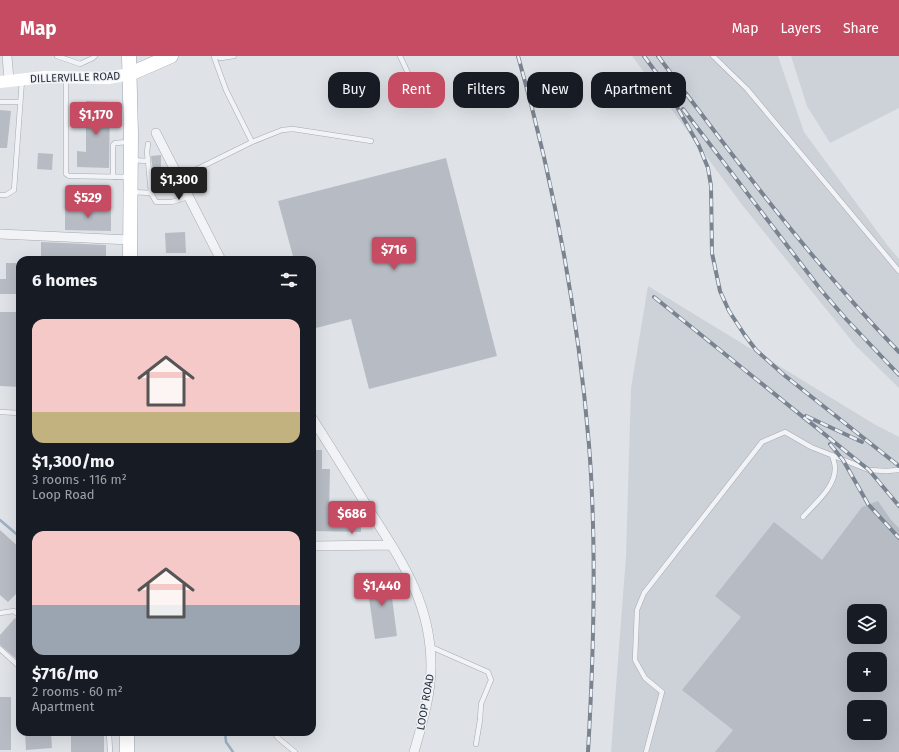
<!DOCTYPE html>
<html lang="en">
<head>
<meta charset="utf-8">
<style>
	body { margin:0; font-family:"Fira Sans",sans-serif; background:#242831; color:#f1f3f6; height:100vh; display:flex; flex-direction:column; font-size:15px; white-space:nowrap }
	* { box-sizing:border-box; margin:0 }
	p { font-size:13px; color:#9ea1a6 }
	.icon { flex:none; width:22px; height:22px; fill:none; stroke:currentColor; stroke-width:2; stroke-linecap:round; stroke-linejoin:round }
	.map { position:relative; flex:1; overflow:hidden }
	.drawer { position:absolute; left:16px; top:200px; width:300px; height:480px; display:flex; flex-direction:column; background:#171b24; border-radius:12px; box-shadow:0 4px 16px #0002 }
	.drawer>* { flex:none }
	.hud { position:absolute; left:328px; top:16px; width:380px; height:36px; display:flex; gap:8px }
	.controls { position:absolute; left:847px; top:548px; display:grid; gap:8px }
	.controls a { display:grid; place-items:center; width:40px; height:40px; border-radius:8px; background:#171b24; box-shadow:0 4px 16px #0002; font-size:20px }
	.price { position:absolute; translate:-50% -34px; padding:0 9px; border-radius:4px; background:#c54c62; color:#fff; font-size:13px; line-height:26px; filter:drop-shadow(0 1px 2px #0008) }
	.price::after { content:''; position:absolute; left:50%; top:24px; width:12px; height:9px; margin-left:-6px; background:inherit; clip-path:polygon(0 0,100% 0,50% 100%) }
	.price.active { background:#222; color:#fff }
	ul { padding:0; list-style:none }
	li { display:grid; align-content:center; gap:8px; height:212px; padding:0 16px }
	li span { display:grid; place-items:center; height:124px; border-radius:12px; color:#555 }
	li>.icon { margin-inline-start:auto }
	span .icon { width:72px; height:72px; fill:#fffc; stroke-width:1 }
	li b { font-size:17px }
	h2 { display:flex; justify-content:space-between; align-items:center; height:48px; padding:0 16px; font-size:17px }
	.tag { padding:0 14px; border-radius:12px; background:#171b24; box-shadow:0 4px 16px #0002; font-size:14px; line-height:36px }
	.tag.active { background:#c54c62; color:#fff }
	header { display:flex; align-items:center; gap:24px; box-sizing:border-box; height:56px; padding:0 20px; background:#c54c62; color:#fff }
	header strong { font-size:19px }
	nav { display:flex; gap:22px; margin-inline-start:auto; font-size:14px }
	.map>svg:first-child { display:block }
	.built { fill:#cdd2d9; fill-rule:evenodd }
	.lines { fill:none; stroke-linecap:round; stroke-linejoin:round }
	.stream { stroke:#9cb1c5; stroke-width:2.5 }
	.building { fill:#b7bcc4; fill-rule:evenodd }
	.lane-casing { stroke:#a5aab1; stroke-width:5.5 }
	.street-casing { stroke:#a5aab1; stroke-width:10 }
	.primary-casing { stroke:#9fa7b2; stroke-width:15 }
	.lane { stroke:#f2f3f6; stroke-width:4.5 }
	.street { stroke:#f2f3f6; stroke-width:9 }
	.secondary { stroke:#fff; stroke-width:12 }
	.primary { stroke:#fff; stroke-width:14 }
	.rail-casing { stroke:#7a8390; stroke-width:4 }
	.rail { stroke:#eef1f5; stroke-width:2.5; stroke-dasharray:8; stroke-linecap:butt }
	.labels { text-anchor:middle; stroke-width:3; stroke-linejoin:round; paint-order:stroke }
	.street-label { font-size:11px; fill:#29313d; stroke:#eef1f5 }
</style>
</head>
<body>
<header>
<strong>Map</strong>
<nav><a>Map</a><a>Layers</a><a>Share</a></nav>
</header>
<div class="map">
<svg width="899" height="696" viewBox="0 0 899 696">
	<rect width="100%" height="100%" fill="#dfe3e7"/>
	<path class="built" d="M632,0H778L804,76L888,190L899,203V332L855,289L743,150Z
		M791,0H899V52L830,87L807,50Z
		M648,230L874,368L899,381V696H611L626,500L631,332ZM854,555H880V581H854ZM854,603H880V629H854ZM854,651H880V677H854Z"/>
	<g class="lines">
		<path class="stream" d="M0,464L20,481
			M225,676L226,686L233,696"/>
	</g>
	<path class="building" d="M86,45L110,46L109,112L77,111V95L86,96Z
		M0,54L11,55L7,92H0Z
		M38,97L53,98L52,114L37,113Z
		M161,99V115L153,116L151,100Z
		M446,102L497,300L369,333L351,263L312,273V204H294L278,145Z
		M65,151L111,152V175L65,174Z
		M185,176L186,197H166L165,177Z
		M41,186L106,189V204H41Z
		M6,207H20V238H0V223H6Z
		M0,256H20V331L0,330Z
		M312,394H322V413H330L329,456L361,457V476L312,475Z
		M878,445L891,464L899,472V696H715L733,674L682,634L741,561L715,540L774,466L822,504L862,451ZM854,555H880V581H854ZM854,603H880V629H854ZM854,651H880V677H854Z
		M0,474L20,492V541L16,538L8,546L0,539Z
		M389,519L397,580L375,583L366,522Z
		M15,562L20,566V606L0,589V579Z
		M0,641H11V694H0Z
		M25,676H51L52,692L26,694Z
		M104,677V696H71V678Z"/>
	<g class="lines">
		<g class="lane-casing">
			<path id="lane" d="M57,0L80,8L93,2L95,0
				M214,0L221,2L234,0
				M400,0L415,32
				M713,0L747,33L899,215
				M66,21V118L69,120L129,121
				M0,46H20
				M252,86L282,74L293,73L371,85
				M131,104L148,105L151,137L156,146H172L188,141
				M148,105L147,96L148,88
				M113,121V89L115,87L128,86
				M179,122L252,86L226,34L214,1
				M132,136L151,137
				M0,139H6L14,134L22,24
				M0,356L20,357
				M803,461C815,447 835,432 835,412C835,408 833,403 832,399
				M0,557L14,555L20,560
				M429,590L488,616L491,624L481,648L480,664L476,688
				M0,593L20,611
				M109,676L110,696
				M274,676L278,682L295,696
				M646,696L662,636L645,622L635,604L637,554L644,537L762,386L785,376L811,391L869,414L886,415L899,414"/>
		</g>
		<g class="street-casing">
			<path id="street" d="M7,0L9,24
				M156,77L221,204
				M0,178L130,184
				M312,362C331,392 350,422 368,452C401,504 431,546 431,610C431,639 422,668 414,696
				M312,490L391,489"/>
		</g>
		<g class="primary-casing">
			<path id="primary" d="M129,0L131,78L130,204
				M130,18L171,0
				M127,696V676"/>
		</g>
		<use href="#lane" class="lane"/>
		<use href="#street" class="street"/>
		<path class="secondary" d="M0,26L44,21L108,22L130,18"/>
		<use href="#primary" class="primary"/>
		<g class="rail-casing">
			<path id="rail" d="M518,0C554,127 578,257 589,389C597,491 594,594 588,696
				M644,0L666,30
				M658,0C734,102 810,204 899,296
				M663,26L699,90L708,112L711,130L712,197L720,235L729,255L744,278L756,294L784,319L899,410
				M683,53L821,234L846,263L899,319
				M654,241L869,414L899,450
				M806,360L862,386
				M830,388L843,404L868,448L899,482"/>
		</g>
		<use href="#rail" class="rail"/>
	</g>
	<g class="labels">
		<g class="street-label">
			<text transform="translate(75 21) rotate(-2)" y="4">DILLERVILLE ROAD</text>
			<text transform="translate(425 646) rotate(-80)" y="4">LOOP ROAD</text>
		</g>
	</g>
</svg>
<div class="controls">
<a><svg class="icon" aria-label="layers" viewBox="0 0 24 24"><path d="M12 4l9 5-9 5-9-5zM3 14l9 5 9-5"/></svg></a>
<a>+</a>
<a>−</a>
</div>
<b class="price" style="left:96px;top:80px">$1,170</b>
<b class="price active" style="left:179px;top:145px">$1,300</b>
<b class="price" style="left:88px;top:163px">$529</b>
<b class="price" style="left:394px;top:215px">$716</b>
<b class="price" style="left:352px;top:479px">$686</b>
<b class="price" style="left:382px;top:551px">$1,440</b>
<div class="hud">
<a class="tag">Buy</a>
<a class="tag active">Rent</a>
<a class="tag">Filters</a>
<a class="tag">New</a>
<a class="tag">Apartment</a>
</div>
<section class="drawer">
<h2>6 homes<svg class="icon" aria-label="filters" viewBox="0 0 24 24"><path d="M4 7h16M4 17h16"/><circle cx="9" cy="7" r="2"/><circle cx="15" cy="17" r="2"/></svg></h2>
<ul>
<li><span style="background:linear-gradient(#f6c9c9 75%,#c2b280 0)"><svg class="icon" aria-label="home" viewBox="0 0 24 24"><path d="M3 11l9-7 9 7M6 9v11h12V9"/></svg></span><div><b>$1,300/mo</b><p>3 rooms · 116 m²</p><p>Loop Road</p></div></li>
<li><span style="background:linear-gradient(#f6c9c9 60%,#9aa5b1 0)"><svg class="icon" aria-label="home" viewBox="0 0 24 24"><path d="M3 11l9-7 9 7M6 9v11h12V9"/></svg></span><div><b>$716/mo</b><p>2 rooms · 60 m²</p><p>Apartment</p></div></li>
</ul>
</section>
</div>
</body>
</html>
